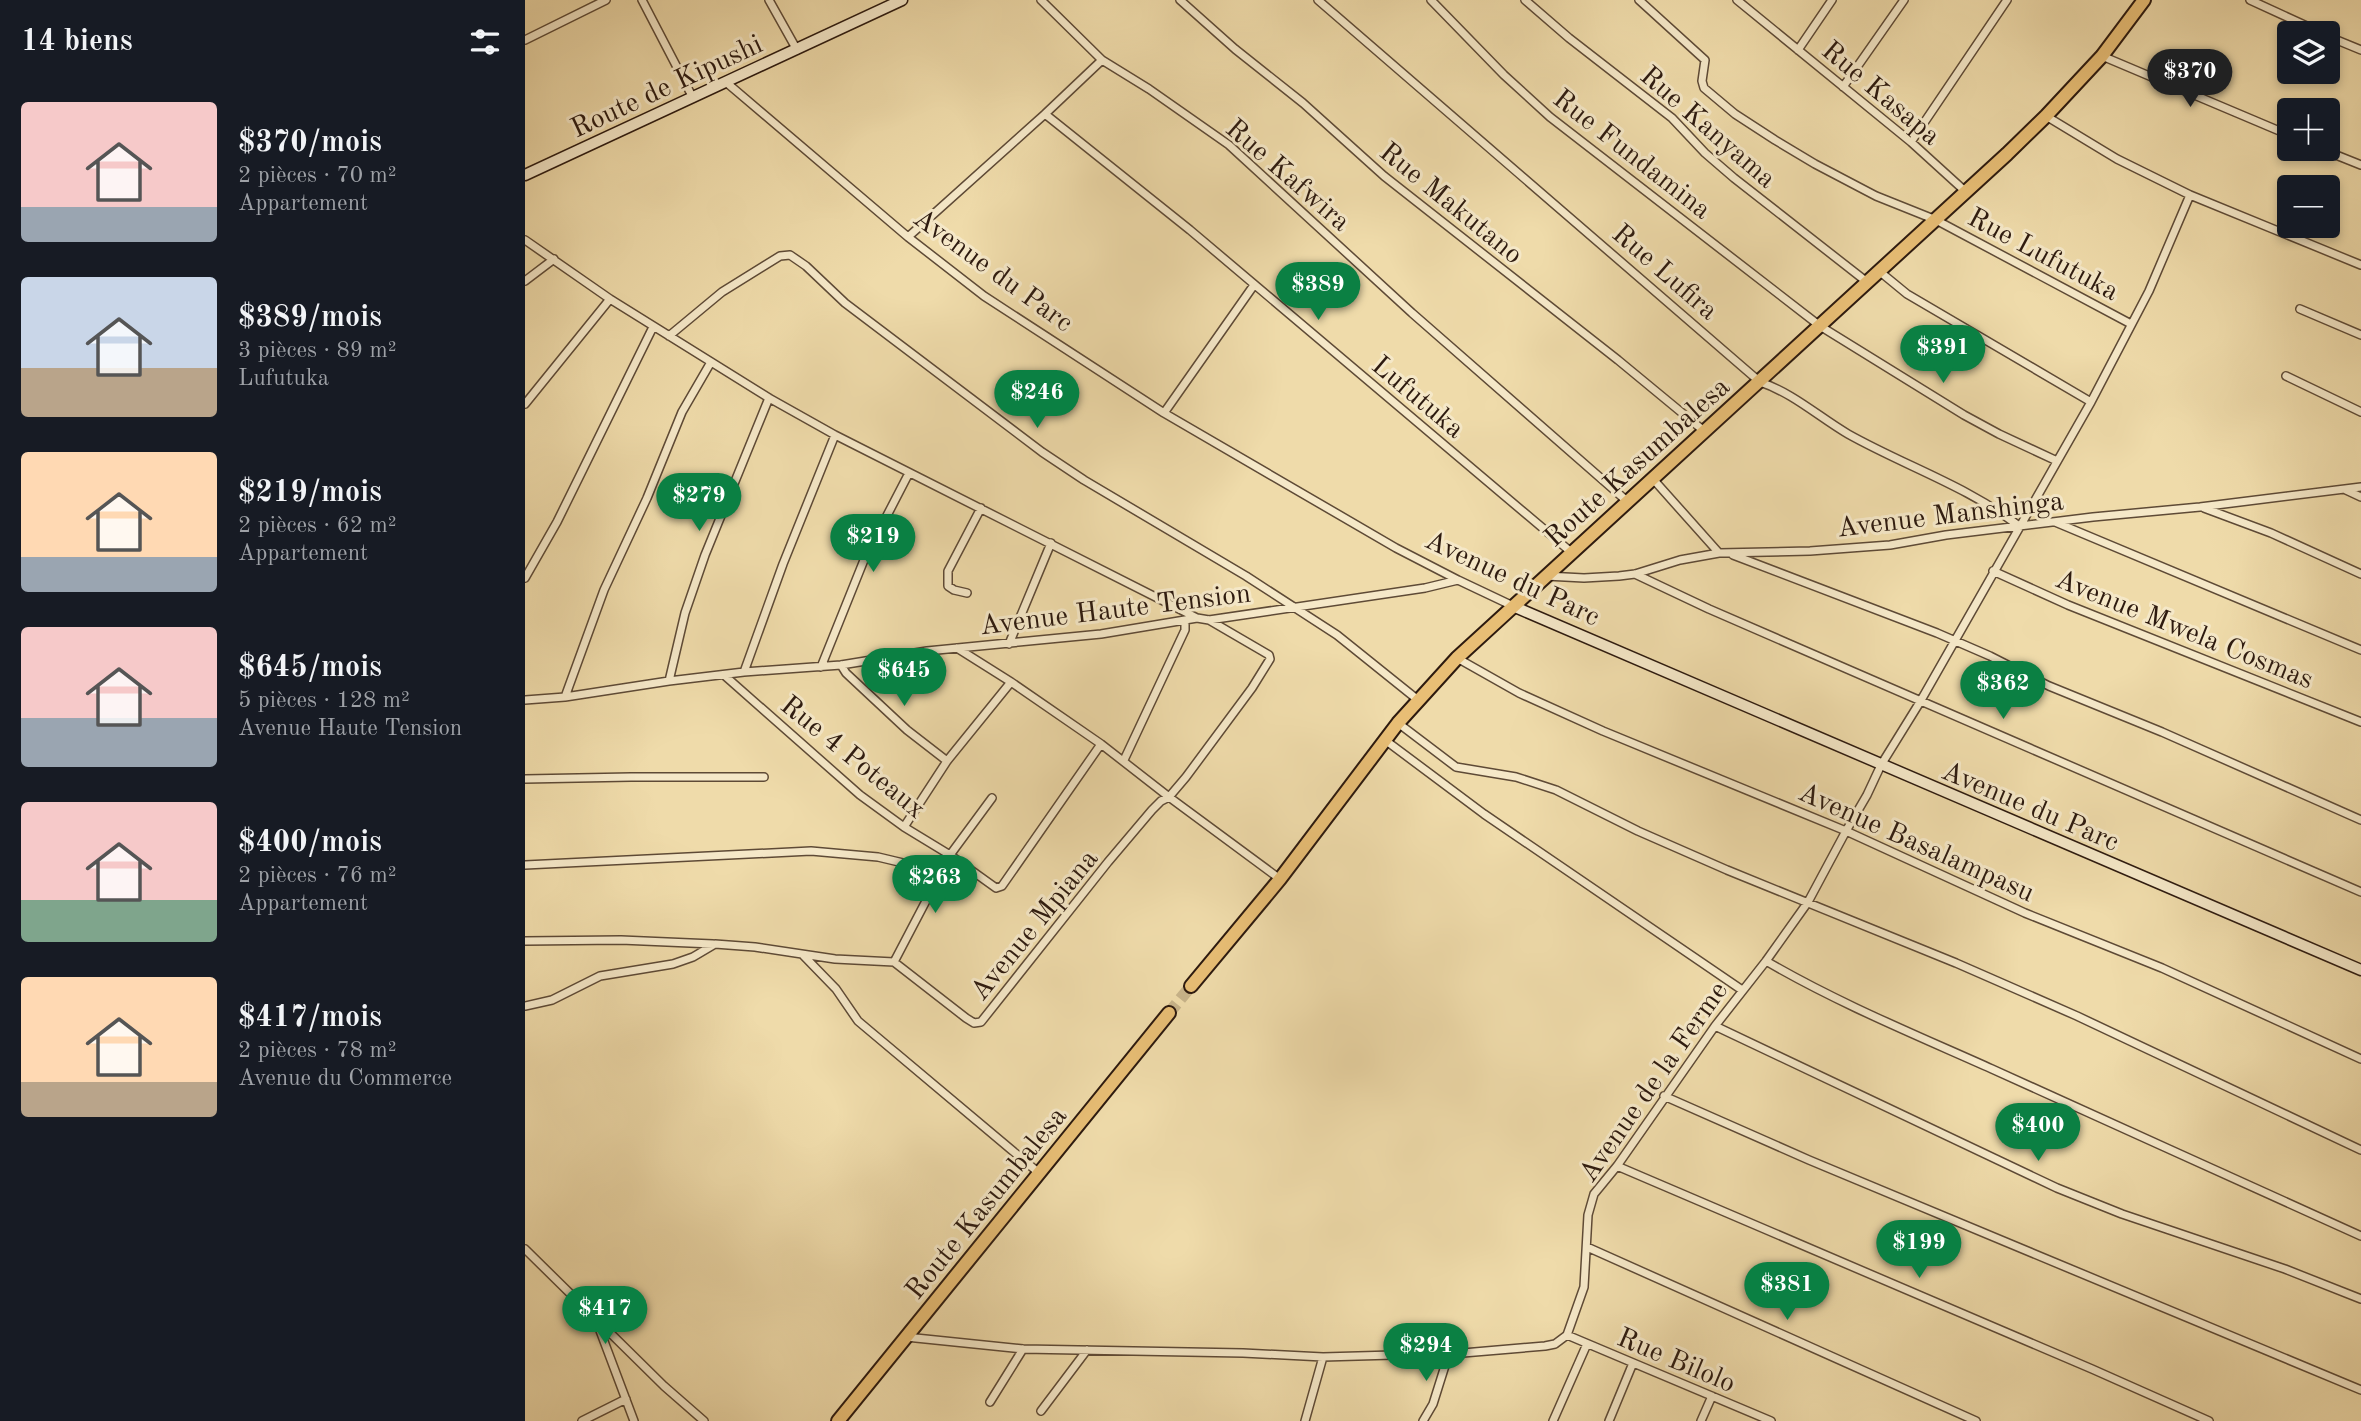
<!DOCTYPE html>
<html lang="fr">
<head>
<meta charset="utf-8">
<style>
	body { margin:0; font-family:"Old Standard TT",serif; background:#20242c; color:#f1f3f6; height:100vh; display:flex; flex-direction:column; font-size:26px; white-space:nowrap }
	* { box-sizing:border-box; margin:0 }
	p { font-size:23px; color:#9ea1a6 }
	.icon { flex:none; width:38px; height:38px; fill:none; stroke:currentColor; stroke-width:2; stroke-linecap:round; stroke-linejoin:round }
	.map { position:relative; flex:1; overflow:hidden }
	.drawer { display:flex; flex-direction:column; background:#171b24; width:525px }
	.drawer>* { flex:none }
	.buttons { position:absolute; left:1752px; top:21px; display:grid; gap:14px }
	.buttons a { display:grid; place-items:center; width:63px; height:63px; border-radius:7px; background:#171b24; box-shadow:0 4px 10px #0003; font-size:35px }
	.price { position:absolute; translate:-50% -60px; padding:0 16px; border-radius:24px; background:#0b8043; color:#fff; font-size:23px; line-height:46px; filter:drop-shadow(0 2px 4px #0008) }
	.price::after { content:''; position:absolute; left:50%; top:42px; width:21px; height:16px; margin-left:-10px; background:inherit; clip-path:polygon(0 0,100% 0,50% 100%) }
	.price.selected { background:#222; color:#fff }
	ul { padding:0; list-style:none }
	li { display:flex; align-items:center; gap:21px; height:175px; padding:0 21px }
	li span { display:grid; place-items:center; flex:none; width:196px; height:140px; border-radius:7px; color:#555 }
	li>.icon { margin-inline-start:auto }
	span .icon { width:84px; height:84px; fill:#fffc; stroke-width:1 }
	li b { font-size:30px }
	h2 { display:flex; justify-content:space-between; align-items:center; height:84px; padding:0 21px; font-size:30px }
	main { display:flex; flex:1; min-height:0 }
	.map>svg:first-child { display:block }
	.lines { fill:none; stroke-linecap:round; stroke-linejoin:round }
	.highway-tunnel { stroke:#c8b48b; stroke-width:12; stroke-dasharray:12 6; stroke-linecap:butt }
	.street-casing { stroke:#5e4a36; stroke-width:10 }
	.secondary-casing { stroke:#2d1a0f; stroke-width:13 }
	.highway-casing { stroke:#2d1a0f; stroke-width:16 }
	.street { stroke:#f5e8c8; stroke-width:7 }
	.secondary { stroke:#f5e8c8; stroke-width:10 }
	.highway { stroke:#e8be75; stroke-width:12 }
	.labels { text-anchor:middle; stroke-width:6; stroke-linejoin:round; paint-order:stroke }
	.street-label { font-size:28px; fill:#2d1a0f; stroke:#f5e8c8 }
</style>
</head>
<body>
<main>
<section class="drawer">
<h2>14 biens<svg class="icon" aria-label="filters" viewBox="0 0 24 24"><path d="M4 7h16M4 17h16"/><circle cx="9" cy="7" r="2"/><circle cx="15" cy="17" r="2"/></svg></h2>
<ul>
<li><span style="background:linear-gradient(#f6c9c9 75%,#9aa5b1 0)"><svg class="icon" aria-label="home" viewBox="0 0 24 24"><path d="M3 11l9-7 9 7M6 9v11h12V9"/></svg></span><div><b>$370/mois</b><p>2 pièces · 70 m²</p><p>Appartement</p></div></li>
<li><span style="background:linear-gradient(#c9d6e8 65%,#b9a48a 0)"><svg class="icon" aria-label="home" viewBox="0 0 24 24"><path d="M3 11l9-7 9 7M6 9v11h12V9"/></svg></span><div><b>$389/mois</b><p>3 pièces · 89 m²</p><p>Lufutuka</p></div></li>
<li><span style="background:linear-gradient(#ffd9b3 75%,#9aa5b1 0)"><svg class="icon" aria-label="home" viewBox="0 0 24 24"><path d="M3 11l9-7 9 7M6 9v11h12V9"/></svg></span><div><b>$219/mois</b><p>2 pièces · 62 m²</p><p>Appartement</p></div></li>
<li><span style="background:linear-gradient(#f6c9c9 65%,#9aa5b1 0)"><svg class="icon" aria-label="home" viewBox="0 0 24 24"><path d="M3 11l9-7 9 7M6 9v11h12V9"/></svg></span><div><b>$645/mois</b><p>5 pièces · 128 m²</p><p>Avenue Haute Tension</p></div></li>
<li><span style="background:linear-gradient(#f6c9c9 70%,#7fa58c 0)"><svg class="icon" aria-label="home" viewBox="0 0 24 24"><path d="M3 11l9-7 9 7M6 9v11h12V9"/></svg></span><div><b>$400/mois</b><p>2 pièces · 76 m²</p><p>Appartement</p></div></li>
<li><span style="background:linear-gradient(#ffd9b3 75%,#b9a48a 0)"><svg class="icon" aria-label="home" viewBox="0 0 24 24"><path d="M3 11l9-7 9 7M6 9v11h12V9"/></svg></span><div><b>$417/mois</b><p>2 pièces · 78 m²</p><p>Avenue du Commerce</p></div></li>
</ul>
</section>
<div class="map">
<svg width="1836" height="1421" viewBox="0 0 1836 1421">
	<rect width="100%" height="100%" fill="#efdbaa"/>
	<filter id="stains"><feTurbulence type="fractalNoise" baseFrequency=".00286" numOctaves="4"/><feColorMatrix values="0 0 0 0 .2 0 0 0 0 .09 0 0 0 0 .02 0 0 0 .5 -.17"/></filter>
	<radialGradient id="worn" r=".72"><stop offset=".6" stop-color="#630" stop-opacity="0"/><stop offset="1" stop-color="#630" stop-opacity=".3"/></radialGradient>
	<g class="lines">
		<path class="highway-tunnel" d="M644,1013L666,986"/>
		<g class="street-casing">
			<path id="street" d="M117,0L168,98
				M244,0L272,50
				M516,0L577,60L624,89L704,145L887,313L1103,502
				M655,0L710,49L778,103L859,176L1093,360L1179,431
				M793,0L1235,382C1268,393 1294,417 1323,434C1380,466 1442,486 1494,526
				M906,0L979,75L1025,117L1295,326L1439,415L1474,434L1532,461
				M1000,0L1044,38L1147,118L1180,153L1209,178L1342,282
				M1114,0L1180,60L1177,81L1179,88L1210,114L1250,140L1290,164L1351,196L1411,220L1606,324
				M1212,0L1386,142L1441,192
				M1725,0L1797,33
				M1802,36L1836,50
				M0,40L81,0
				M1273,50L1307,0
				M1577,56L1764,135
				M202,83L383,237L459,296L639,413L871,548L933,580L990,607
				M1318,87L1379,0
				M520,114L665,230L1046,552
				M1521,116L1592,159L1665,195L1836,265
				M1386,142L1482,0
				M1796,149L1836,165
				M383,237L520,114L577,60
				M0,240L85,299L244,398L310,435L672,618
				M1354,271L1382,294L1566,402
				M0,281L29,259
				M1775,309L1836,335
				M144,336L197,292L255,256L265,255L281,266L320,303L517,452L559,480L721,576L812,635L893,700
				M1761,376L1836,412
				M0,404L85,299
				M639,413L729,285
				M1128,479L1194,553
				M1821,490L1836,497
				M1679,508L1746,533L1836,574
				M1530,522L1836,650
				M1208,555L1412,633L1465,656L1524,686L1637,732L1836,820
				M1468,571L1543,605L1836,722
				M1110,574L1184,609L1836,892
				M1021,576L1059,578L1094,576L1110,574L1155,560L1194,553L1285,551L1365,545L1421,535L1568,517L1675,507L1836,487
				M0,578L32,522L128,327
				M442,593L429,590L423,586V571L456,508
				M484,644L526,543
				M432,648L486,682L576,744L644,797L755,879
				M932,658L994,693L1078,731L1321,831L1500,913L1637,968L1836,1059
				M316,665L321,673L382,730L422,761
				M296,667L339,560L384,473
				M219,672L258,564L310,435
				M199,675L335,795L379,827L425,855L471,888L477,886L576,744
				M144,681L160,613L180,555L244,398
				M40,697L79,590L122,498L157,412L186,362
				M0,700L40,697L144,681L219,672L316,665L402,651L576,634L672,618L684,620L900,588L933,580
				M873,723L931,767L991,777L1031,790L1113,831L1202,870L1431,963L1552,1016L1836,1150
				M860,740L959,814L1217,990
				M599,760L660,630V620
				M0,779L106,777H239
				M379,827L422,761L486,682
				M0,865L286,851L353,857L416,872
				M0,941L96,940L188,944
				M278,955L311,989L333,1021L514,1173
				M1241,961C1313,1003 1391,1035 1467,1069C1590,1125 1713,1180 1836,1236
				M369,962L425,855L467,798
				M0,1006L27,1000L75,976L148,964L168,957L190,944L230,947L310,959L369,962L441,1018L449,1023L456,1022L583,862L627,810L636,801L644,797L661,777L727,688L745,659L744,655L684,620
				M1190,1026L1532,1188L1597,1214L1760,1269L1836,1299
				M1139,1096L1284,1160L1836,1390
				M1092,1166L1567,1369L1684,1421
				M1062,1247L1451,1421
				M0,1249L139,1386L179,1421
				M71,1320L109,1421
				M1042,1335L1246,1421
				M381,1337L498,1349L718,1353L798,1357L938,1353L1020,1346L1030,1344L1042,1335L1059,1287L1063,1215L1069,1194L1092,1166L1190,1026L1241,961L1283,902L1321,831L1342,795L1356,765L1395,702L1566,402L1624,291L1665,195
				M465,1402L498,1349
				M516,1411L562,1350
				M57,1421L101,1399
				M780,1421L798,1357
				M898,1421L908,1404L924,1353
				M1028,1421L1062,1344
				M1084,1421L1108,1363
				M1176,1421L1187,1396"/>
		</g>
		<g class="secondary-casing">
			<path id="secondary" d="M0,175L377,0
				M990,607L1836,970"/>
		</g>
		<g class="highway-casing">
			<path id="highway" d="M666,986L755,879L873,723L932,658L1482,154L1521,116L1577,56L1619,0
				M313,1421L644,1013"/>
		</g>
		<use href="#street" class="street"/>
		<use href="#secondary" class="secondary"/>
		<use href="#highway" class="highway"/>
	</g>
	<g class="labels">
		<g class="street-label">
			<text transform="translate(141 85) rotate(-25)" y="10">Route de Kipushi</text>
			<text transform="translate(1357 92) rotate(40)" y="10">Rue Kasapa</text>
			<text transform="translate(1184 126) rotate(41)" y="10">Rue Kanyama</text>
			<text transform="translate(1108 153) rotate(38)" y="10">Rue Fundamina</text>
			<text transform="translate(764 174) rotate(41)" y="10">Rue Kafwira</text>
			<text transform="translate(927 202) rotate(39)" y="10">Rue Makutano</text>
			<text transform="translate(1519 253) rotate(28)" y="10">Rue Lufutuka</text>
			<text transform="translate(469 269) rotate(36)" y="10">Avenue du Parc</text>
			<text transform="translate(1141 271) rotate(41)" y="10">Rue Lufira</text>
			<text transform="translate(894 396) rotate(40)" y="10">Lufutuka</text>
			<text transform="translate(1111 461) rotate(-42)" y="10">Route Kasumbalesa</text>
			<text transform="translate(1425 513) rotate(-7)" y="10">Avenue Manshinga</text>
			<text transform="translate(988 577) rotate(25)" y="10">Avenue du Parc</text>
			<text transform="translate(590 608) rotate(-7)" y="10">Avenue Haute Tension</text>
			<text transform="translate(1660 628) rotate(22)" y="10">Avenue Mwela Cosmas</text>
			<text transform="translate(329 756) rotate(39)" y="10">Rue 4 Poteaux</text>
			<text transform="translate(1506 805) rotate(23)" y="10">Avenue du Parc</text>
			<text transform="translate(1392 841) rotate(24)" y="10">Avenue Basalampasu</text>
			<text transform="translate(508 924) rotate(-51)" y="10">Avenue Mpiana</text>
			<text transform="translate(1127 1081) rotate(-55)" y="10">Avenue de la Ferme</text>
			<text transform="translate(460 1202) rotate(-51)" y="10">Route Kasumbalesa</text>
			<text transform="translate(1152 1359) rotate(23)" y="10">Rue Bilolo</text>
		</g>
	</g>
	<rect width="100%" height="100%" filter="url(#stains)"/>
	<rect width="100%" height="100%" fill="url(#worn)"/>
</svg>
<div class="buttons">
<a><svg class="icon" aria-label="layers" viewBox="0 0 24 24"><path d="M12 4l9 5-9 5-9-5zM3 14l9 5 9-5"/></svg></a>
<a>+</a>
<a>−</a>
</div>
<b class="price selected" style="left:1665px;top:109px">$370</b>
<b class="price" style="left:793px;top:322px">$389</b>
<b class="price" style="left:1418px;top:385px">$391</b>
<b class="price" style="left:512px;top:430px">$246</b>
<b class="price" style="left:174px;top:533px">$279</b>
<b class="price" style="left:348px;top:574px">$219</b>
<b class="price" style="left:379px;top:708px">$645</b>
<b class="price" style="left:1478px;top:721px">$362</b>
<b class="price" style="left:410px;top:915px">$263</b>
<b class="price" style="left:1513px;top:1163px">$400</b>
<b class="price" style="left:1394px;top:1280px">$199</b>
<b class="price" style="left:1262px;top:1322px">$381</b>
<b class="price" style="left:80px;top:1346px">$417</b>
<b class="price" style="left:901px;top:1383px">$294</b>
</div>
</main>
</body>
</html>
